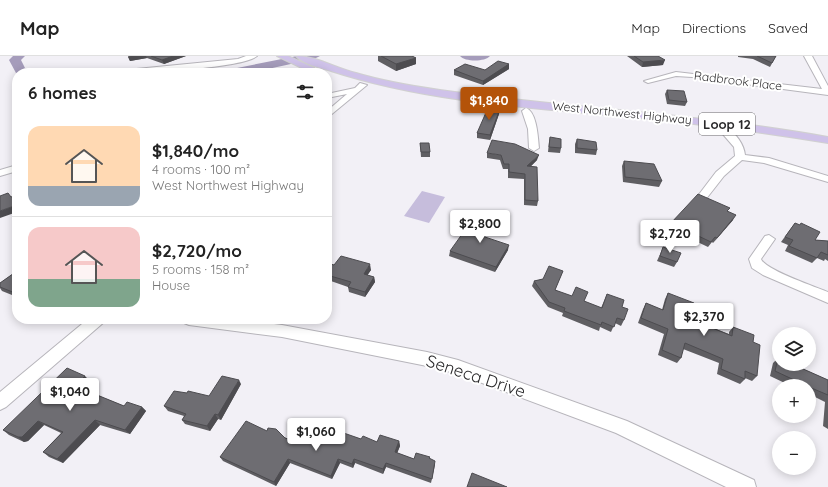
<!DOCTYPE html>
<html lang="en">
<head>
<meta charset="utf-8">
<style>
	body { margin:0; font-family:Quicksand,sans-serif; background:#f2f2f2; color:#222; height:100vh; display:flex; flex-direction:column; font-size:15px; white-space:nowrap }
	* { box-sizing:border-box; margin:0 }
	p { font-size:13px; color:#767676 }
	.icon { flex:none; width:22px; height:22px; fill:none; stroke:currentColor; stroke-width:2; stroke-linecap:round; stroke-linejoin:round }
	.map { position:relative; flex:1; overflow:hidden }
	.sheet { position:absolute; left:12px; top:12px; width:320px; height:256px; display:flex; flex-direction:column; background:#fff; border-radius:16px; box-shadow:0 2px 10px #0003 }
	.sheet>* { flex:none }
	.tools { position:absolute; left:772px; top:271px; display:grid; gap:8px }
	.tools a { display:grid; place-items:center; width:44px; height:44px; border-radius:50%; background:#fff; box-shadow:0 2px 10px #0003; font-size:20px }
	.price { position:absolute; translate:-50% -34px; padding:0 9px; border-radius:4px; background:#fff; color:#222; font-size:13px; line-height:26px; filter:drop-shadow(0 1px 2px #0008) }
	.price::after { content:''; position:absolute; left:50%; top:24px; width:12px; height:9px; margin-left:-6px; background:inherit; clip-path:polygon(0 0,100% 0,50% 100%) }
	.price.active { background:#b45309; color:#fff }
	ul { padding:0; list-style:none }
	li { display:flex; align-items:center; gap:12px; height:100px; padding:0 16px }
	li+li { border-top:1px solid #e0e0e0 }
	li span { display:grid; place-items:center; flex:none; width:112px; height:80px; border-radius:12px; color:#555 }
	li>.icon { margin-inline-start:auto }
	span .icon { width:48px; height:48px; fill:#fffc; stroke-width:1 }
	li b { font-size:17px }
	h2 { display:flex; justify-content:space-between; align-items:center; height:48px; padding:0 16px; font-size:17px }
	header { display:flex; align-items:center; gap:24px; box-sizing:border-box; height:56px; padding:0 20px; background:#fff; border-bottom:1px solid #e0e0e0 }
	header strong { font-size:19px }
	nav { display:flex; gap:22px; margin-inline-start:auto; font-size:14px }
	.map>svg:first-child { display:block }
	.green { fill:#c6bddc }
	.lines { fill:none; stroke-linecap:round; stroke-linejoin:round }
	.river { fill:#a59cbb; fill-rule:evenodd }
	.minor-casing { stroke:#b7b5bb; stroke-width:2 }
	.major-casing { stroke:#d0d0d0; stroke-width:2 }
	.minor { fill:#fff; fill-rule:evenodd }
	.major { fill:#cfc2e9; fill-rule:evenodd }
	.wall { fill:#5f5e62 }
	.shaded-wall { fill:#4d4c50 }
	.building { fill:#6e6d72; stroke:#4d4c50 }
	.labels { text-anchor:middle; stroke-width:4; stroke-linejoin:round; paint-order:stroke }
	.far-street-label { font-size:12px; fill:#2a292b; stroke:#fff }
	.shield { fill:#fff; stroke:#6a696b; stroke-width:1 }
	.shield-label { font-size:13px; font-weight:bold; fill:#2a292b }
	.near-street-label { font-size:17px; fill:#2a292b; stroke:#fff }
</style>
</head>
<body>
<header>
<strong>Map</strong>
<nav><a>Map</a><a>Directions</a><a>Saved</a></nav>
</header>
<div class="map">
<svg width="828" height="431" viewBox="0 0 828 431">
	<rect width="100%" height="100%" fill="#f2f0f6"/>
	<path class="green" d="M422,135L445,141L429,167L404,160Z"/>
	<g class="lines">
		<path class="river" d="M13,0H25L21,4L25,12L33,14L35,17H16L9,4Z
			M297,0H320L314,3L249,17H226L232,13Z
			M460,0H490C485,6 465,6 460,0Z"/>
		<g class="minor-casing">
			<path id="minor" d="M246,0H257C241,13 137,17 112,17L116,15L238,3Z
				M804,0H812L828,30V39L692,21L676,20L648,27L644,25L676,16L822,33Z
				M360,27L367,29L327,62V55L347,38L327,42V38L355,32Z
				M526,52C537,56 538,82 539,92L534,95L529,92L528,73L522,55Z
				M726,73C736,76 744,89 745,99L769,102L828,120V126L764,107L742,104L724,120L706,143H698L697,141L716,116L735,100L734,91L721,76Z
				M17,109V115L0,120V114Z
				M769,179L775,183L761,203C765,214 816,231 828,236V247L763,219L752,212L749,203L765,180Z
				M88,263H105L103,267L6,351L0,354V336Z
				M182,263H234L282,269L427,296L458,304L627,365L754,424L756,431H726L616,377L458,318L427,310L282,281L189,269L184,267Z"/>
		</g>
		<g class="major-casing">
			<path id="major" d="M277,0H288L314,12L312,14H306Z
				M296,0C316,0 336,12 356,17C383,25 412,30 440,34C569,52 699,58 828,81V87C778,79 728,72 678,66C564,53 441,51 331,15C321,12 303,8 296,0Z"/>
		</g>
		<use href="#minor" class="minor"/>
		<use href="#major" class="major"/>
	</g>
	<path class="wall" d="M128,0H186L164,8L147,2L130,5Z
		M378,0H412L416,2V8L396,15L378,5Z
		M627,0H658L663,9L642,11Z
		M738,0H776L770,11L753,3L738,1Z
		M509,8V13L483,29L454,19V14H485Z
		M667,34L687,46L685,50L667,48L665,38Z
		M499,58L490,84L477,82V77Z
		M550,81L561,92L560,97L548,96L549,86Z
		M577,83L597,94L596,99L575,97V88Z
		M420,87L430,96V101H421Z
		M487,97L537,104L531,110L538,145L537,150L524,149V123L508,122V113H503L500,104L487,102Z
		M624,105L662,125L659,131L623,126L622,110Z
		M728,155L733,164L713,187L712,186L708,191L668,172L671,167Z
		M492,165L491,171L484,181L508,194L495,216L449,200L450,195Z
		M795,167L815,184L828,185V205L825,203L824,205L817,202L812,207L785,195L788,189L781,186Z
		M663,191L677,206L674,211L657,205L661,196Z
		M327,207L334,209L371,214L367,219L374,221L375,226L365,241L349,236L348,231L328,224L327,226Z
		M17,215V241L2,235L0,232V227Z
		M563,215L555,234L601,252L607,238L622,251L624,264L621,270L615,267L611,276L600,271L599,275L562,260L563,257L548,251L532,230L534,225L543,223Z
		M668,237L690,263L729,278V276L733,271L753,286L757,320L752,325L745,322V323L740,328L717,318L719,307L683,293L681,302L677,307L658,299L664,278L638,267L643,253L646,247L662,254L665,243Z
		M778,302L828,324V373L823,370L825,346L809,338V330H791L770,320L773,307Z
		M90,325L82,333L124,350L142,351L146,355L130,378L100,369L63,407L49,401L43,396L61,377L44,369L28,385L24,386L9,379L3,374Z
		M241,328L221,364L218,363L210,375L185,368L182,364L184,360L168,355L164,350L209,340Z
		M267,375L297,386L334,376L361,383L377,386L399,385L400,390L397,397L414,403L430,401V403L435,409L431,427L386,411L383,418L355,407L353,412L340,407L332,423L290,407L276,430L223,405L220,401Z"/>
	<path class="shaded-wall" d="M131,0H146L147,2L130,5L128,1Z
		M173,0H186L164,8L162,4Z
		M416,2V8L396,15V8Z
		M665,4L663,9L642,11L643,6Z
		M509,8V13L483,29V25Z
		M500,53L499,58L490,84V79Z
		M539,99L537,104L526,115L527,110Z
		M17,149V156L0,162V155Z
		M736,159L733,164L713,187L717,182Z
		M492,165L491,171L482,185V180Z
		M509,189L508,194L495,216L496,211Z
		M370,208L371,214L365,223L364,218Z
		M374,221L375,226L365,241V236Z
		M85,320L90,325L80,334L75,330Z
		M239,324L241,328L221,364L218,359Z
		M142,351L146,355L130,378L125,374Z
		M215,358L218,363L210,375L207,370Z
		M95,364L100,369L63,407L57,403Z
		M38,365L44,369L28,385L24,386L18,381Z
		M399,385L400,390L396,400L395,396Z
		M288,403L290,407L276,430L274,426Z
		M338,403L340,407L332,423L331,420Z
		M354,403L355,407L353,412L352,408Z
		M386,407V411L383,418V413Z"/>
	<path class="building" d="M151,0H173L162,4Z
		M381,0H412L416,2L396,8Z
		M634,0H658L665,4L643,6Z
		M757,0H776L772,7Z
		M498,5L509,8L483,25L454,14L465,8L485,14Z
		M667,34L684,35L687,46L669,44Z
		M488,52L500,53L490,79L477,77Z
		M550,81L561,83V92L549,91Z
		M577,83L596,86L597,94L577,92Z
		M492,84L515,88L539,99L527,110L537,111L538,145L525,144V118L509,116V108H504L501,99L487,97Z
		M420,87H429L430,96H421Z
		M624,105L654,108L662,125L625,121Z
		M8,137L11,141L17,139V149L0,155V140Z
		M698,138L730,152L727,155L736,159L717,182L715,181L711,186L671,167Z
		M475,160L492,165L482,180L509,189L496,211L450,195Z
		M795,167L800,169L801,167L820,176L815,184L828,185V199L821,196L817,202L789,190L793,184L785,181Z
		M663,191L681,197L677,206L660,200Z
		M341,200L370,208L364,218L374,221L365,236L348,231L351,226L327,219V207L334,209Z
		M549,210L563,215L555,234L572,240L576,231L588,236L584,245L602,252L607,238L624,244L622,251L628,253L624,264L617,262L614,271L602,266L601,269L564,255L565,252L549,246L534,225L543,223Z
		M17,215V235L15,237L0,231V227Z
		M668,237L694,247L690,263L732,280L733,271L754,279L753,286L760,289L757,320L745,315V323L721,313L723,303L685,287L681,302L662,294L668,273L641,262L646,247L663,254Z
		M778,302H779V308H792L828,324V339L809,331V330H807L775,315Z
		M67,312L85,320L75,330L124,350L127,346L142,351L125,374L95,364L57,403L43,396L63,376L38,365L22,381H18L3,374Z
		M222,320L239,324L218,359L215,358L207,370L182,364L186,358L164,350L174,335L187,337L188,335L209,340Z
		M246,365L267,375L268,372L276,373L285,382L297,386L309,366L334,376L335,374L361,383L363,380L377,386L380,379L399,385L395,396L414,403L416,397L430,401L429,402L435,405L432,423L386,407L383,413L354,403L352,408L338,403L331,420L288,403L274,426L220,401Z
		M472,417L507,431H467Z"/>
	<g class="labels">
		<g class="far-street-label">
			<text transform="translate(738 25) rotate(7)" y="4">Radbrook Place</text>
			<text transform="translate(622 57) rotate(6)" y="4">West Northwest Highway</text>
		</g>
		<rect class="shield" x="699" y="57" width="56" height="22" rx="3"/>
		<g class="shield-label">
			<text x="727" y="73">Loop 12</text>
		</g>
		<g class="near-street-label">
			<text transform="translate(476 320) rotate(18)" y="6">Seneca Drive</text>
		</g>
	</g>
</svg>
<div class="tools">
<a><svg class="icon" aria-label="layers" viewBox="0 0 24 24"><path d="M12 4l9 5-9 5-9-5zM3 14l9 5 9-5"/></svg></a>
<a>+</a>
<a>−</a>
</div>
<b class="price active" style="left:489px;top:65px">$1,840</b>
<b class="price" style="left:480px;top:188px">$2,800</b>
<b class="price" style="left:670px;top:198px">$2,720</b>
<b class="price" style="left:704px;top:281px">$2,370</b>
<b class="price" style="left:70px;top:356px">$1,040</b>
<b class="price" style="left:316px;top:396px">$1,060</b>
<section class="sheet">
<h2>6 homes<svg class="icon" aria-label="filters" viewBox="0 0 24 24"><path d="M4 7h16M4 17h16"/><circle cx="9" cy="7" r="2"/><circle cx="15" cy="17" r="2"/></svg></h2>
<ul>
<li><span style="background:linear-gradient(#ffd9b3 75%,#9aa5b1 0)"><svg class="icon" aria-label="home" viewBox="0 0 24 24"><path d="M3 11l9-7 9 7M6 9v11h12V9"/></svg></span><div><b>$1,840/mo</b><p>4 rooms · 100 m²</p><p>West Northwest Highway</p></div></li>
<li><span style="background:linear-gradient(#f6c9c9 65%,#7fa58c 0)"><svg class="icon" aria-label="home" viewBox="0 0 24 24"><path d="M3 11l9-7 9 7M6 9v11h12V9"/></svg></span><div><b>$2,720/mo</b><p>5 rooms · 158 m²</p><p>House</p></div></li>
</ul>
</section>
</div>
</body>
</html>
